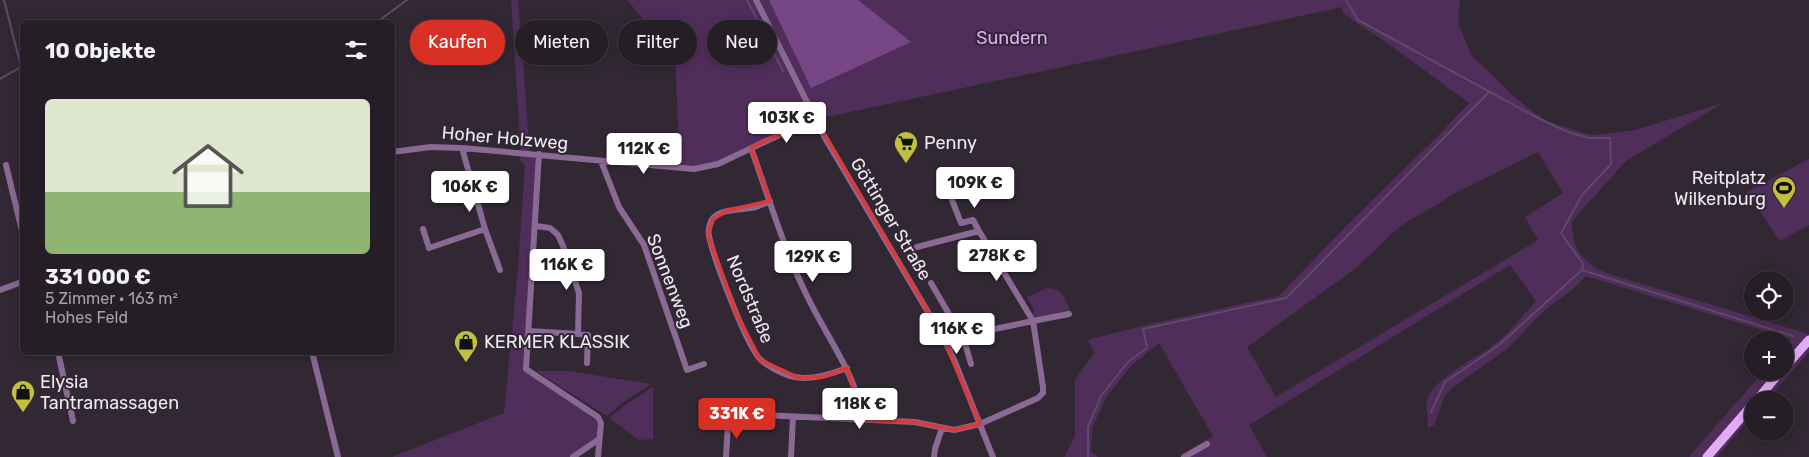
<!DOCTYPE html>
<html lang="de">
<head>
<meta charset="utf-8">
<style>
	body { margin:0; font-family:Rubik,sans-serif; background:#312b33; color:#f1f3f6; height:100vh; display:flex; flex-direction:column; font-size:19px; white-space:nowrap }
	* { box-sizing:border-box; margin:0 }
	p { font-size:16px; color:#a3a2a7 }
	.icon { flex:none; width:28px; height:28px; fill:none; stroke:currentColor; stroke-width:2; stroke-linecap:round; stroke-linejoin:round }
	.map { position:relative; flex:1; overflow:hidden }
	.details { position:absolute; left:20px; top:20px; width:375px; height:335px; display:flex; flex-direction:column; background:#251e27; border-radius:8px; box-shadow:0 2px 12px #0003,0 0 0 1px #423c44 }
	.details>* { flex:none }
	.banner { position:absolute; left:410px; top:20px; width:475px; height:45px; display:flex; gap:10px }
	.buttons { position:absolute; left:1744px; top:271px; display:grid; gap:10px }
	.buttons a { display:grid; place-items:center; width:50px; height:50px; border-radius:50%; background:#251e27; box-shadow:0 2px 12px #0003,0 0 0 1px #423c44; font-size:25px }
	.price { position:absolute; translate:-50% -42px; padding:0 11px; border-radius:5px; background:#fff; color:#222; font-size:16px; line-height:32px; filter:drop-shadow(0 1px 2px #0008) }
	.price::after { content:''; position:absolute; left:50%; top:30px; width:15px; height:11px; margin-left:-8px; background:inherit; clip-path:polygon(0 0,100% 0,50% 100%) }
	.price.active { background:#d93025; color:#fff }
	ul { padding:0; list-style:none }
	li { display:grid; align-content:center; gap:10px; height:265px; padding:0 25px }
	li span { display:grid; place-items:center; height:155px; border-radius:8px; color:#555 }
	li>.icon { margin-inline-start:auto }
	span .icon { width:90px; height:90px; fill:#fffc; stroke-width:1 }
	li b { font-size:21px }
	h2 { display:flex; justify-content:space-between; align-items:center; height:60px; padding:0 25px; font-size:21px }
	.chip { padding:0 18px; border-radius:22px; background:#251e27; box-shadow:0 2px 12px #0003,0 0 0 1px #423c44; font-size:18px; line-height:45px }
	.chip.active { background:#d93025; color:#fff }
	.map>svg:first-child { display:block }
	.green { fill:#502e5a; fill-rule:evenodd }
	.forest { fill:#764685 }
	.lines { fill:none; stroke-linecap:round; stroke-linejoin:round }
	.stream { stroke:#62486a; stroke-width:2 }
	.minor { stroke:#8a6995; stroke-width:6 }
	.major { stroke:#e3acf5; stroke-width:9 }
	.marked { fill:none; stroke:#d83b3c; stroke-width:4; stroke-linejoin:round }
	.labels { text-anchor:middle; stroke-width:4; stroke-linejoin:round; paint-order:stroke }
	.park-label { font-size:18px; fill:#e3aef5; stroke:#312834 }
	.street-label { font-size:18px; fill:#efe9f2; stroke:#312834 }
	.poi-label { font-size:18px; fill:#efe9f2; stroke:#312834; text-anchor:start }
</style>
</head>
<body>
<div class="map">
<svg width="1809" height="457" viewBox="0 0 1809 457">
	<rect width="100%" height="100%" fill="#312834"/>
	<path class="green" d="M511,0H518L530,153L539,154L526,369L598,417V440L573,457H392L504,413L518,269L525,166L520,160L521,153Z
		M627,0H769L811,87L839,0H1460L1458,22L1471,55L1515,97L1530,110L1549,122L1583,133L1592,135L1615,133L1635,130L1723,103L1626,161L1572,221C1571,249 1584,264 1609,274L1809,334V352L1767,400H1752V416L1717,457H1689L1762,373L1785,372V346L1791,339L1586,276L1574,288L1545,310L1508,348L1452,388L1444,397L1435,424L1429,428L1427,425C1430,414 1423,405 1429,395C1441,374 1479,357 1499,341C1512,329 1524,314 1536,301L1510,265L1249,425L1267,457H1190L1187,451L1213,436L1159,343L1132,365L1107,396L1092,428L1091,451L1098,457H1064L1075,436V380L1094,353L1088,340L1150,324L1279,296L1347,225L1441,133L1469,103L1386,42L1358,24L1343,13L1342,7L827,117L815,118L718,164L680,168L675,56ZM1538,152L1563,193L1525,217L1538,240L1276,397L1247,347L1356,268L1399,227L1459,191Z
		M1809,159V225L1780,241L1747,192Z
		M1047,288C1063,288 1065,299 1071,312L1039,319L1033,315L1034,310L1027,297Z
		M536,371H569L651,384L622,403L607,416Z
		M653,387V439L639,440L609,418L624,406Z"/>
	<path class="forest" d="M769,0H858L911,42L811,88Z"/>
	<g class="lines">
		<path class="stream" d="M4,0L21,67H22
			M747,0L783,71
			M1346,0L1358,20L1536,117L1568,132L1589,138H1610L1611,164L1582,195L1561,233L1583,264L1582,270L1499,345L1445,382L1431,412
			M377,22L407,0
			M0,79L21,67
			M1582,270L1793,336
			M1088,457V427L1101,396L1128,362L1147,348L1143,329L1286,298L1489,92"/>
		<path class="minor" d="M756,0L825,138L944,339L955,362L993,457
			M462,148L485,229L500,270
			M751,148C769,198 784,250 808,298C828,339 856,374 863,420
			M392,152L431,147L462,148L694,169L718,164L815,118
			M539,154L526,369L598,417L601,423L598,457
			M601,161L619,207L644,245L687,370L704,364
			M6,165L22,231
			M952,200L961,223L973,220L979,231
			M770,201C766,203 761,205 756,207C743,211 719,207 711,221C709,226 708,232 709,236C713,256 748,351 762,361C793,384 813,381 847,368
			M423,229L429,248L485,229
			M917,247L979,231L1033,321L1069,314
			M0,290L22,282
			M529,331L578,334L579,293L563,246L558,235L550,228L536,226
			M578,334L588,335L587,363
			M964,340L971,364
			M58,352L73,421
			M312,352L338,457
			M573,457L598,440
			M726,457L728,425L733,417L743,414L915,422L954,430L980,424L1038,398L1043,393V387L1033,321L985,331L964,340L931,283
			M791,457L793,417
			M934,457L935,449L942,428
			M1184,457L1207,444"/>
		<path class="major" d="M1785,367L1809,340
			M1757,400L1780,372
			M1707,457L1752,405"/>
	</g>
	<path class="marked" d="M815,118L944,339L980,424L954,430L915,422L863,420L847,368L822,377L799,378L760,360L736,313L708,235L713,219L726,211L770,201L751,148Z"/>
	<defs>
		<g id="supermarket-pin" transform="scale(1.25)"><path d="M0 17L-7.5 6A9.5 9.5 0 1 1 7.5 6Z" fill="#c1be40" stroke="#312834"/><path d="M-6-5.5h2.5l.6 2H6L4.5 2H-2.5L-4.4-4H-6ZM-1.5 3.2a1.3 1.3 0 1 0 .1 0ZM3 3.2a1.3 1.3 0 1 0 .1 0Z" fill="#111"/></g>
		<g id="stadium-pin" transform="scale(1.25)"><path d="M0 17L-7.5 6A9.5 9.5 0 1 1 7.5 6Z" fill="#c1be40" stroke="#312834"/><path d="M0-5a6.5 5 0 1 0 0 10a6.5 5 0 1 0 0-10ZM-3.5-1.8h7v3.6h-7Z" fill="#111"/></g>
		<g id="shop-pin" transform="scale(1.25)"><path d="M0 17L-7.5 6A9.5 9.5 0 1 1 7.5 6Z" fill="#c1be40" stroke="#312834"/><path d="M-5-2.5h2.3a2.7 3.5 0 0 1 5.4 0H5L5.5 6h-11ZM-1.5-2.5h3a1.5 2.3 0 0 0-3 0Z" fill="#111"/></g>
	</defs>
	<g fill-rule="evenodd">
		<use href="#supermarket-pin" x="906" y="143"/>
		<use href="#stadium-pin" x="1784" y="188"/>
		<use href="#shop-pin" x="466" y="342"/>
		<use href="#shop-pin" x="23" y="392"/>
	</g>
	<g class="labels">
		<g class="park-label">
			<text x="1012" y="44">Sundern</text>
		</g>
		<g class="street-label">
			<text transform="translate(505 138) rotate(5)" y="6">Hoher Holzweg</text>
			<text transform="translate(891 219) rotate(59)" y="6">Göttinger Straße</text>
			<text transform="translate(670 281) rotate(69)" y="6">Sonnenweg</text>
			<text transform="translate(750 299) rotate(67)" y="6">Nordstraße</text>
		</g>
		<g class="poi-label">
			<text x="924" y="149">Penny</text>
			<text x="1766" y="184" text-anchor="end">Reitplatz<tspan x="1766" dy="21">Wilkenburg</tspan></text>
			<text x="484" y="348">KERMER KLASSIK</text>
			<text x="40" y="388">Elysia<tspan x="40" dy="21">Tantramassagen</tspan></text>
		</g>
	</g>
</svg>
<div class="buttons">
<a><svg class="icon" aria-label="locate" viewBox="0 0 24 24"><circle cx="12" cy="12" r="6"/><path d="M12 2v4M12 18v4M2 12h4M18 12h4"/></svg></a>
<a>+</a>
<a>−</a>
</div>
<b class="price" style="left:787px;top:144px">103K €</b>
<b class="price" style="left:644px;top:175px">112K €</b>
<b class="price" style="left:975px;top:209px">109K €</b>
<b class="price" style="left:470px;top:213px">106K €</b>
<b class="price" style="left:997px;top:282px">278K €</b>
<b class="price" style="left:813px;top:283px">129K €</b>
<b class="price" style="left:567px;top:291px">116K €</b>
<b class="price" style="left:957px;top:355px">116K €</b>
<b class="price" style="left:860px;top:430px">118K €</b>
<b class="price active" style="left:737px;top:440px">331K €</b>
<div class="banner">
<a class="chip active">Kaufen</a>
<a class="chip">Mieten</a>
<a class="chip">Filter</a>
<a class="chip">Neu</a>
</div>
<section class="details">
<h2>10 Objekte<svg class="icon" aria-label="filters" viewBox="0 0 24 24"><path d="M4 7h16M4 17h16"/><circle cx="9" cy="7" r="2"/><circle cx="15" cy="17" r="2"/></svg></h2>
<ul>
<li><span style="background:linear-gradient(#dfe7d0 60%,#8fb573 0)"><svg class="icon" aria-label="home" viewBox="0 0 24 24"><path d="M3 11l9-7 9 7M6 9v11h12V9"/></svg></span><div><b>331 000 €</b><p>5 Zimmer · 163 m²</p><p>Hohes Feld</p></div></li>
</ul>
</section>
</div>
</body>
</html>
